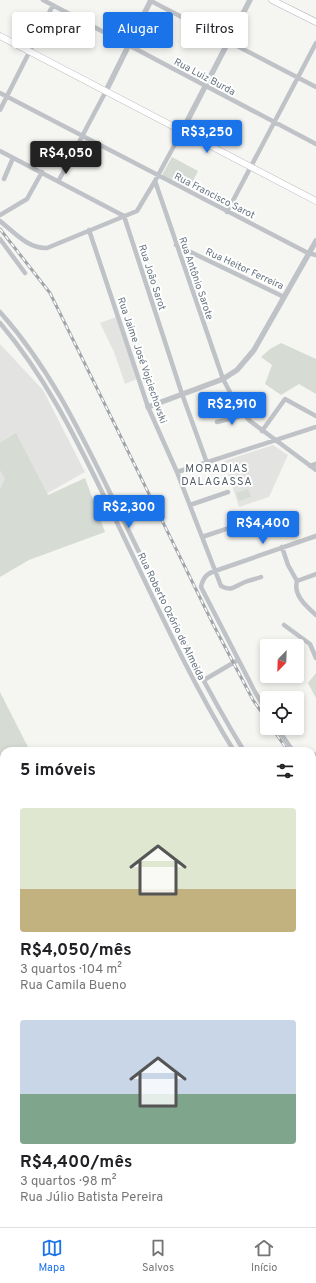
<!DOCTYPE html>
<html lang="pt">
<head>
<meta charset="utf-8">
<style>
	body { margin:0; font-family:Overpass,sans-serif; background:#f6f6f6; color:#202124; height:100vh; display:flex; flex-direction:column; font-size:15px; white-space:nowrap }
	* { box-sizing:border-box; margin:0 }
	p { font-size:13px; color:#757577 }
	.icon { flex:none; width:22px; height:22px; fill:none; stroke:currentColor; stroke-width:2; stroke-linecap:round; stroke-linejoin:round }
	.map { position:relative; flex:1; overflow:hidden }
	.details { position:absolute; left:0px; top:747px; width:316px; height:480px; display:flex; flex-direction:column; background:#fff; border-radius:12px 12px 0 0; box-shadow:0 2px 6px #0003 }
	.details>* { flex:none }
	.banner { position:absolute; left:12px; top:12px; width:292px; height:36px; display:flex; gap:8px }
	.needle { width:26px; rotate:203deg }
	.controls { position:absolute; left:260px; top:639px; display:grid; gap:8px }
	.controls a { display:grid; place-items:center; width:44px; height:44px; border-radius:4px; background:#fff; box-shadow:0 2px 6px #0003; font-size:20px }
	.price { position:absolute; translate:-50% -34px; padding:0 9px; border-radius:4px; background:#1a73e8; color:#fff; font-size:13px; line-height:26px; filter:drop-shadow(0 1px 2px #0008) }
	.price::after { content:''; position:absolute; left:50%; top:24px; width:12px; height:9px; margin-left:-6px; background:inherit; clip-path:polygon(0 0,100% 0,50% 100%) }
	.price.on { background:#222; color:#fff }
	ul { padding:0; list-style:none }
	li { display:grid; align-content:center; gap:8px; height:212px; padding:0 20px }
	li span { display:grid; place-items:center; height:124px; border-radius:4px; color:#555 }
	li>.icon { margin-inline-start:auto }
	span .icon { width:72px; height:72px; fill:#fffc; stroke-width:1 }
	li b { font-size:17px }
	h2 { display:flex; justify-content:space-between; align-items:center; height:48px; padding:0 20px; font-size:17px }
	.tag { padding:0 14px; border-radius:4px; background:#fff; box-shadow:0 2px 6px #0003; font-size:14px; line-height:36px }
	.tag.on { background:#1a73e8; color:#fff }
	.tab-bar { display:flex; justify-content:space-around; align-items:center; height:56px; border-top:1px solid #e0e0e0; background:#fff; font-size:11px; color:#757577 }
	.tab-bar a { display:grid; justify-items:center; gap:2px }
	.tab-bar .on { color:#1a73e8 }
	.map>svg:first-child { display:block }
	.built { fill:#e3e4e2 }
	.green { fill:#d6dbd4 }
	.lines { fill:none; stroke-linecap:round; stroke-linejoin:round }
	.secondary-casing { stroke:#b2b6ba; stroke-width:7 }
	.minor { stroke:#bfc2c6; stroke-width:4.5 }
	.tertiary { stroke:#bfc2c6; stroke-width:5.5 }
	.secondary { stroke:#fff; stroke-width:6 }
	.rail-casing { stroke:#a1a6ab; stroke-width:3 }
	.rail { stroke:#fff; stroke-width:1.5; stroke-dasharray:4.5; stroke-linecap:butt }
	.labels { text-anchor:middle; stroke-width:4; stroke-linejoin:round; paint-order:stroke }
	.street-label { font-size:10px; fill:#677480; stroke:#fff }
	.neighbourhood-label { font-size:11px; letter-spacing:1px; fill:#545d66; stroke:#fff }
</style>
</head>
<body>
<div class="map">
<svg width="316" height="1227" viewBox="0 0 316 1227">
	<rect width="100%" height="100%" fill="#f5f5f2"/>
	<path class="built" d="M116,317L137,379L125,384L114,352L100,323Z
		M0,344L43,390L85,472L0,520Z
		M273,445L288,455L269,497L239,507L224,461Z
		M0,745L4,751V898L0,914Z
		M0,1076L4,1090V1156L0,1157Z
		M60,1223H278V1227H60Z"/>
	<path class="green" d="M172,157L198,171L189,189L162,175Z
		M281,343L316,359V394L299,384L281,395L265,384L272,365L261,357L270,349Z
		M16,433L48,495L85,478L105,532L29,560L0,577V489L5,479L0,470V443Z
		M248,489L251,497L239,501L236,493Z
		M316,673V698L308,683Z
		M0,692L30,751H4V792L0,782Z
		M312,862L316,866V1004L312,1007Z
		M4,870V1066L0,1053V873Z
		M316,1019V1227H295V1223H312V1023Z"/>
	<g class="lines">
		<g class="secondary-casing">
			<path id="secondary" d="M272,0L316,22
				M0,36L316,201"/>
		</g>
		<path class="minor" d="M43,0L316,144
			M151,1L316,87
			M0,93L308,253L316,255
			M0,110L53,5
			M0,151L124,216L182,394L207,463
			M4,179L13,158
			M59,180L106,91
			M155,181L223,379L238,407L250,421L316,470
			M227,212L316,43
			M0,215L27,199L42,172
			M0,221C14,232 28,249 47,248L137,211L155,181L182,131
			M89,230L148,407L177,472L221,586C232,592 235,586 245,582C250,580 256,579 261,577
			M0,239L25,273
			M176,245L284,297
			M0,312C51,369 82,436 116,505C157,588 196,673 244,751
			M0,323C44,375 74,434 104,496C146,581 184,670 234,751
			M217,422L244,415
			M262,431L285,399L316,416
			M310,466L316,464
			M177,472L316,427
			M190,505L228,492
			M202,537L262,517
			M282,547L288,565L297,581
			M297,581C293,595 306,606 316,615
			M297,581L316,574
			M284,625L310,644L316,658
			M204,680L238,660
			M267,712L255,692L201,587C203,578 206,574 215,571L316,536
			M277,728L293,751
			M312,754L316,755
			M312,776L316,782
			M312,840L316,845"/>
		<path class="tertiary" d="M106,91L151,0
			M182,131L250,0
			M148,407L223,379L237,370L254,350L316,241"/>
		<use href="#secondary" class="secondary"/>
		<g class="rail-casing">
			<path id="rail" d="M0,229L50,293L214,626L253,700L267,720
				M272,728L288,751
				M312,783L316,788"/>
		</g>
		<use href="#rail" class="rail"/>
	</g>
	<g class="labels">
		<g class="street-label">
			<text transform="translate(205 76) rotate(28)" y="4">Rua Luiz Burda</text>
			<text transform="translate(215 195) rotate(27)" y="4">Rua Francisco Sarot</text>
			<text transform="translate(245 268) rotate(25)" y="4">Rua Heitor Ferreira</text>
			<text transform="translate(153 277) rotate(72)" y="4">Rua João Sarot</text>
			<text transform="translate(197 278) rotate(71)" y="4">Rua Antônio Sarote</text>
			<text transform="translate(143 360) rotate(71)" y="4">Rua Jaime José Vojciechovski</text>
			<text transform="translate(172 616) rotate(64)" y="4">Rua Roberto Ozório de Almeida</text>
		</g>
		<g class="neighbourhood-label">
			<text x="217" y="472">MORADIAS<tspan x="217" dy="13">DALAGASSA</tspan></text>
		</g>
	</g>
</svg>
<div class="controls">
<a><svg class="needle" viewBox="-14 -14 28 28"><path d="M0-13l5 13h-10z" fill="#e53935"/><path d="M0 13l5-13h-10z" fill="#757577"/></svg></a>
<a><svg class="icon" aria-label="locate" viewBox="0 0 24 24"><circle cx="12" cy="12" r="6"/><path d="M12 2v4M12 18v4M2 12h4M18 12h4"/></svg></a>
</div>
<b class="price" style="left:207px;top:154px">R$3,250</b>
<b class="price on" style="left:66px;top:175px">R$4,050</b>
<b class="price" style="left:232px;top:426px">R$2,910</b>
<b class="price" style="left:129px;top:529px">R$2,300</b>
<b class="price" style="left:263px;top:545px">R$4,400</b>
<div class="banner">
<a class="tag">Comprar</a>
<a class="tag on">Alugar</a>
<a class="tag">Filtros</a>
</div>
<section class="details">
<h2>5 imóveis<svg class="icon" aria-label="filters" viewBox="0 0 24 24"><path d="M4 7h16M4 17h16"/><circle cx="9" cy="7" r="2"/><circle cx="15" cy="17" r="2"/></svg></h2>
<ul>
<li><span style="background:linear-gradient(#dfe7d0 65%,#c2b280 0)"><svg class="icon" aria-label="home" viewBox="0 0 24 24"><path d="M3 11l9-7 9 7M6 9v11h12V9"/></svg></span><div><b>R$4,050/mês</b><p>3 quartos · 104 m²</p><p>Rua Camila Bueno</p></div></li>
<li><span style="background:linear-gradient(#c9d6e8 60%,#7fa58c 0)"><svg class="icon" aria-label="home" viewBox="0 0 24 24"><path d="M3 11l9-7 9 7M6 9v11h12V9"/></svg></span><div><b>R$4,400/mês</b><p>3 quartos · 98 m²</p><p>Rua Júlio Batista Pereira</p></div></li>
</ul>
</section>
</div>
<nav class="tab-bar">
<a class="on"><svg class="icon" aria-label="map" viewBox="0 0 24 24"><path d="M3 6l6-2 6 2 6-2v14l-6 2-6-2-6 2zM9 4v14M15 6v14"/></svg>Mapa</a>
<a><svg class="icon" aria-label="saved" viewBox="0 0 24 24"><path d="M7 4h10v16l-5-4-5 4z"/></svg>Salvos</a>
<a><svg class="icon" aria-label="home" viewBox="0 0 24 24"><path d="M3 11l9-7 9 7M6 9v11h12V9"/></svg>Início</a>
</nav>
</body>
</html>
